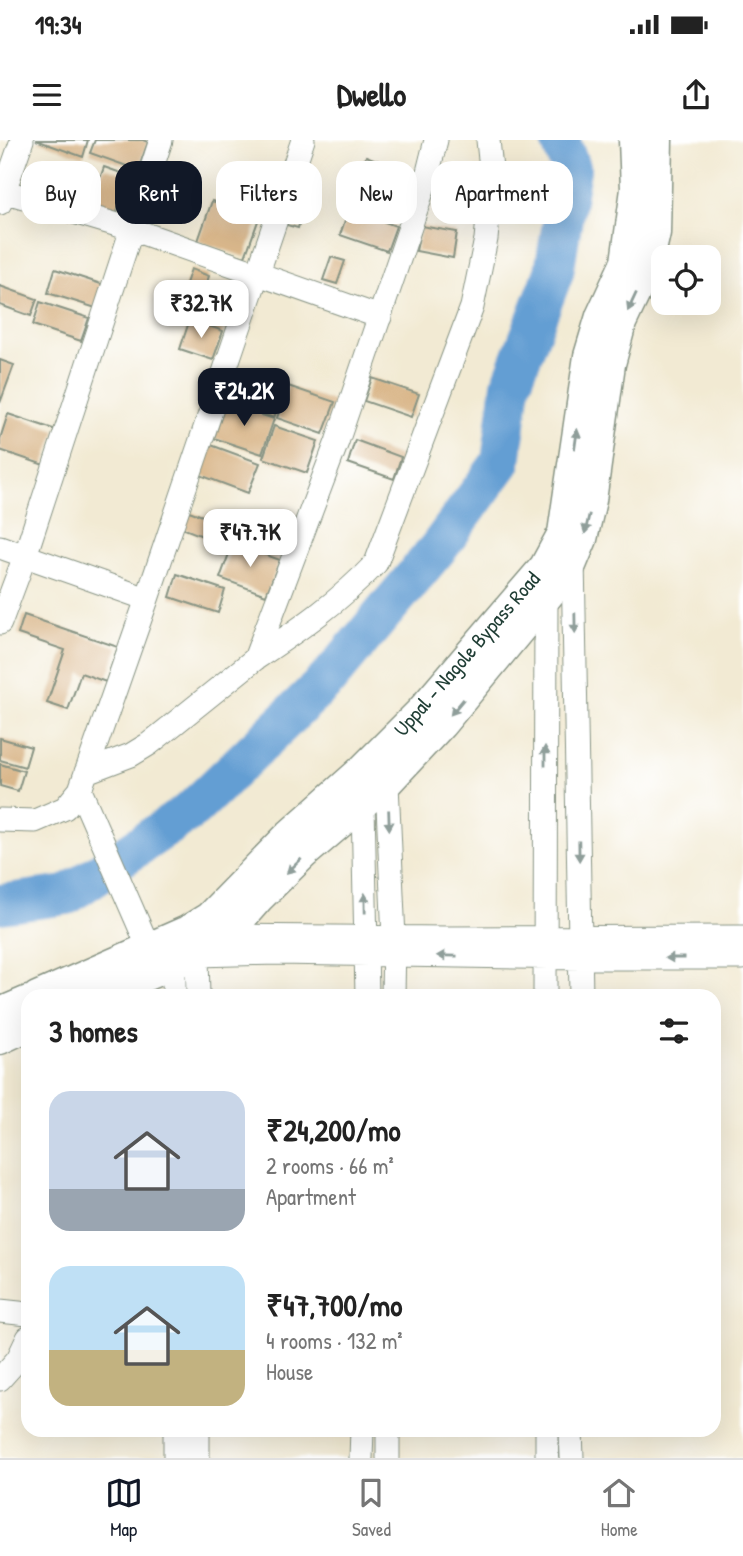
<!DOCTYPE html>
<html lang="en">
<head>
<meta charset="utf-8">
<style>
	body { margin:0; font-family:"Patrick Hand",sans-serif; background:#f2f2f2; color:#222; height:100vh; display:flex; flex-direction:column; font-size:26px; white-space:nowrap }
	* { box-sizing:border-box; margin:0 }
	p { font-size:23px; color:#767676 }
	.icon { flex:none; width:38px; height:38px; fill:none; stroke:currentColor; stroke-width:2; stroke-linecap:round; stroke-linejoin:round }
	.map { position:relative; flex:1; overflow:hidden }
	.sheet { position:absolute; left:21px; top:849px; width:700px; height:448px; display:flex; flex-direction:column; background:#fff; border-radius:21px; box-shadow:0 7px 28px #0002 }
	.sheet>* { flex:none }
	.hud { position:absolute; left:21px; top:21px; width:702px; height:63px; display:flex; gap:14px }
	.buttons { position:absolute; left:651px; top:105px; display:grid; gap:14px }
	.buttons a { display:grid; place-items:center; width:70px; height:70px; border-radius:14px; background:#fff; box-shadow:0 7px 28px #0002; font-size:35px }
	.price { position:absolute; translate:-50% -60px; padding:0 16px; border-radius:14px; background:#fff; color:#222; font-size:23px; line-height:46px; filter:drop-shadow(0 2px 4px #0008) }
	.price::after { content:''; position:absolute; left:50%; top:42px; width:21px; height:16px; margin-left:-10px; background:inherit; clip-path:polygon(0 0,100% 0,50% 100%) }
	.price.current { background:#111827; color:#fff }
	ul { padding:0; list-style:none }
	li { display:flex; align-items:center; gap:21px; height:175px; padding:0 28px }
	li span { display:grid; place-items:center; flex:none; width:196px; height:140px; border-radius:21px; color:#555 }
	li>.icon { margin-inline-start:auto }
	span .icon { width:84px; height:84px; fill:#fffc; stroke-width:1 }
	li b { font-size:30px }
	h2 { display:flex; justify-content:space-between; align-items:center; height:84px; padding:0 28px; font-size:30px }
	.chip { padding:0 24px; border-radius:21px; background:#fff; box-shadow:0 7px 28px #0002; font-size:24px; line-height:63px }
	.chip.current { background:#111827; color:#fff }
	.status { display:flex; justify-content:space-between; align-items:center; height:49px; padding:0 35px; background:#fff; direction:ltr }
	.status svg { height:19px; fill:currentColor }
	header { display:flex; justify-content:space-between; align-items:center; height:91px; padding:0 28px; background:#fff; font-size:32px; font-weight:800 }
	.tab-bar { display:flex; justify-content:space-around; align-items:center; height:98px; border-top:2px solid #e0e0e0; background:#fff; font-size:19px; color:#767676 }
	.tab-bar a { display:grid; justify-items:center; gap:4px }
	.tab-bar .current { color:#111827 }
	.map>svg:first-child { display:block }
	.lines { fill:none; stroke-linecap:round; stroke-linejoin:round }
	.river { stroke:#639ed3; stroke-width:40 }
	.building { fill:#dab88c }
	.minor-casing { stroke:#889484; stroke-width:25 }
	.tertiary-casing { stroke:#889484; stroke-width:31 }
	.minor { stroke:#fff; stroke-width:23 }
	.tertiary { stroke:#fff; stroke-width:28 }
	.oneway { fill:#8f9e9a }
	.labels { text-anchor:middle; stroke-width:5; stroke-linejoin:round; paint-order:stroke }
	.street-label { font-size:21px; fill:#1f3d34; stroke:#fff }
</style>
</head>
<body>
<div class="status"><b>19:34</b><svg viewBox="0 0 49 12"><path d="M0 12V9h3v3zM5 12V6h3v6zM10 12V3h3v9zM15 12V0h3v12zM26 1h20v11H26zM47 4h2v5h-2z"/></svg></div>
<header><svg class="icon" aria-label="menu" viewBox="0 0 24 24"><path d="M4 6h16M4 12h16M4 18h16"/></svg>Dwello<svg class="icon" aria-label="share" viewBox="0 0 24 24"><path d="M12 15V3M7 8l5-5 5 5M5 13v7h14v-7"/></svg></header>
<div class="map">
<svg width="743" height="1318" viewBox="0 0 743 1318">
	<rect width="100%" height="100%" fill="#fff"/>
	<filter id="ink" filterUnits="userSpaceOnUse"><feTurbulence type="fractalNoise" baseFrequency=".0143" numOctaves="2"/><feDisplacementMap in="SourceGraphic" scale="14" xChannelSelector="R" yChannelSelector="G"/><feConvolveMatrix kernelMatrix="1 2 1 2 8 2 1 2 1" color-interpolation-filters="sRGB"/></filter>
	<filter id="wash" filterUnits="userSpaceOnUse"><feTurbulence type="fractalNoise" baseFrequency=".00686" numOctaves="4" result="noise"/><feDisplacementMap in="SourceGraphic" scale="28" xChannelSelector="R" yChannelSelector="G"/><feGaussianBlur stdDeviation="1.57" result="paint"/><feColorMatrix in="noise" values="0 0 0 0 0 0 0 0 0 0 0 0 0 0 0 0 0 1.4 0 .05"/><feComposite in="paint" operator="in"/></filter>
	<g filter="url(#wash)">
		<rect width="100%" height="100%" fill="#f2ead3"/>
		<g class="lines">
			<path class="river" d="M0,764L67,755L193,669L328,539L439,407L501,322L511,245L554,132L571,29L560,0"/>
		</g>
		<g id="blocks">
			<path class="building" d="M36,0H88L83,17Z
				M95,0H143L148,2L138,30L90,13Z
				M366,16L379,21L372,40L359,35Z
				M104,27L130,36L116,75L91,65Z
				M380,41L401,49L396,63L374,56Z
				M212,61L259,78L245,117L198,101Z
				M349,69L396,86L387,111L340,95Z
				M291,71L302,75L298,88L287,85Z
				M421,86L457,92L453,118L416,111Z
				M331,117L345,121L337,144L323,140Z
				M55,129L104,145L96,168L48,153Z
				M191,129L209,136L196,174L178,167Z
				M0,146L37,159L31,176L0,165Z
				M40,162L89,178L81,201L33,185Z
				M190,179L223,191L213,220L180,209Z
				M0,220L14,225L0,263Z
				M236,234L283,251L274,278L227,261Z
				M372,238L419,254L411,277L364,261Z
				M288,246L335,262L323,294L277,278Z
				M226,263L274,279L262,314L214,298Z
				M8,274L56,290L44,325L0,310V299Z
				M274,286L318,301L307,333L263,318Z
				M355,300L401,317L394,339L348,323Z
				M211,305L260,323L248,353L200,335Z
				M189,371L235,388L228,406L182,388Z
				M233,403L280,420L266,455L220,438Z
				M177,434L225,450L218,473L170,457Z
				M24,475L118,507L106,542L81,533L68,570L47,563L65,510L18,494Z
				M0,598L31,607L25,627L0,620Z
				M0,624L24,631L18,651L0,646Z"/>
		</g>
	</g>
	<g filter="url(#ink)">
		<use href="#blocks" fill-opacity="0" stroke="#889484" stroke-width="2"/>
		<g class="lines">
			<g class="minor-casing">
				<path id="minor" d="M0,50L131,89L380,177
					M0,63L22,0
					M0,407L147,459
					M573,418L581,856
					M0,483L25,416L161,0
					M255,519C300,489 339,462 376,423L472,167L486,99L492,39L488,0
					M86,632L131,615L149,604L255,519L337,302L426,40L436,0
					M384,633L387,644L394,798L393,856
					M80,650L148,806
					M360,653L363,665L367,856
					M0,680L35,681L65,668L80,650L147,459L303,0
					M215,791L225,796L449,798L743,797
					M190,801L197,815L198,856
					M168,811L174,824V856
					M197,815L278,813L582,818H743
					M545,856L546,449
					M0,1171L28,1174
					M0,1239L18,1219L28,1198
					M175,1290V1318
					M571,1290L572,1318
					M198,1318V1290
					M361,1318L362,1290
					M388,1318V1290
					M547,1318V1290"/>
			</g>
			<g class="tertiary-casing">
				<path id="tertiary" d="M37,856L187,790L208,777L289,694L362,629L419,572L544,426L562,393L588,216L600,176L625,122L635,49L633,0
					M99,856L197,815L230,792L259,759L305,714L387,644L442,585L570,430L583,399L592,360L611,224L622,183L648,128L656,93L658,0
					M0,872L28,860
					M0,900L28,887"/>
			</g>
			<use href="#minor" class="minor"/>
			<use href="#tertiary" class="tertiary"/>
		</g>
		<defs><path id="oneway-solid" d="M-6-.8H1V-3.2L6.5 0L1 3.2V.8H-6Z" transform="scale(1.75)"/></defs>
		<g class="oneway">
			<use href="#oneway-solid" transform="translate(632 162) rotate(115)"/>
			<use href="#oneway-solid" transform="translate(576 299) rotate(-82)"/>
			<use href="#oneway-solid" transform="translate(587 384) rotate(103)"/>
			<use href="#oneway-solid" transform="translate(575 483) rotate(89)"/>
			<use href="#oneway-solid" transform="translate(457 567) rotate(130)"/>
			<use href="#oneway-solid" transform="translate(545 616) rotate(-90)"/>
			<use href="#oneway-solid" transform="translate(389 680) rotate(88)"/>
			<use href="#oneway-solid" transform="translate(579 711) rotate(89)"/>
			<use href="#oneway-solid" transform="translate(294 726) rotate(136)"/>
			<use href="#oneway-solid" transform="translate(365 763) rotate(-91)"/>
			<use href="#oneway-solid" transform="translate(447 816) rotate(-179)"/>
			<use href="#oneway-solid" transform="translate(675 818) rotate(180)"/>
		</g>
	</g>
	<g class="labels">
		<g class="street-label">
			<text transform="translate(467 514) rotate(-49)" y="7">Uppal - Nagole Bypass Road</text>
		</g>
	</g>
</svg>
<div class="buttons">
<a><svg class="icon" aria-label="locate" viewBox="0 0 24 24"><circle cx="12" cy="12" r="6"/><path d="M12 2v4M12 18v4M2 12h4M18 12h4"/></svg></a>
</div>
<b class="price" style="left:201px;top:200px">₹32.7K</b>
<b class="price current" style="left:244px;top:288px">₹24.2K</b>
<b class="price" style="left:250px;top:429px">₹47.7K</b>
<div class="hud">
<a class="chip">Buy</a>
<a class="chip current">Rent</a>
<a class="chip">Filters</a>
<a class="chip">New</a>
<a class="chip">Apartment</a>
</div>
<section class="sheet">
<h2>3 homes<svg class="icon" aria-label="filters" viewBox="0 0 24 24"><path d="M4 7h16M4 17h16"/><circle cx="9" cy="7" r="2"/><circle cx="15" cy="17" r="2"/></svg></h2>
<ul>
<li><span style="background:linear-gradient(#c9d6e8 70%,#9aa5b1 0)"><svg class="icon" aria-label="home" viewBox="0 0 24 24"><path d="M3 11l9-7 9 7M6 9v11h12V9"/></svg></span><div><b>₹24,200/mo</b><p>2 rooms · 66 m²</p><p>Apartment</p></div></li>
<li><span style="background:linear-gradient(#bfe0f5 60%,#c2b280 0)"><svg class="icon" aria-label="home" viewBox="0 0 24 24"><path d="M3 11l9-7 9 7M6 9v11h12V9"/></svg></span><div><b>₹47,700/mo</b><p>4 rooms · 132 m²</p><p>House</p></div></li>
</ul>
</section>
</div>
<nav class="tab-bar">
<a class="current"><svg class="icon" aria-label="map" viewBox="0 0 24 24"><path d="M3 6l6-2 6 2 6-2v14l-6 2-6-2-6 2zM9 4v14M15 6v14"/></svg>Map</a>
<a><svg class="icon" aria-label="saved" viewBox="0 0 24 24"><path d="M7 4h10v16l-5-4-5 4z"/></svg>Saved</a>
<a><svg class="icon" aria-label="home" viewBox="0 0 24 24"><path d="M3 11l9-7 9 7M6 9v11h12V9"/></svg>Home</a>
</nav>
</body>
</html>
